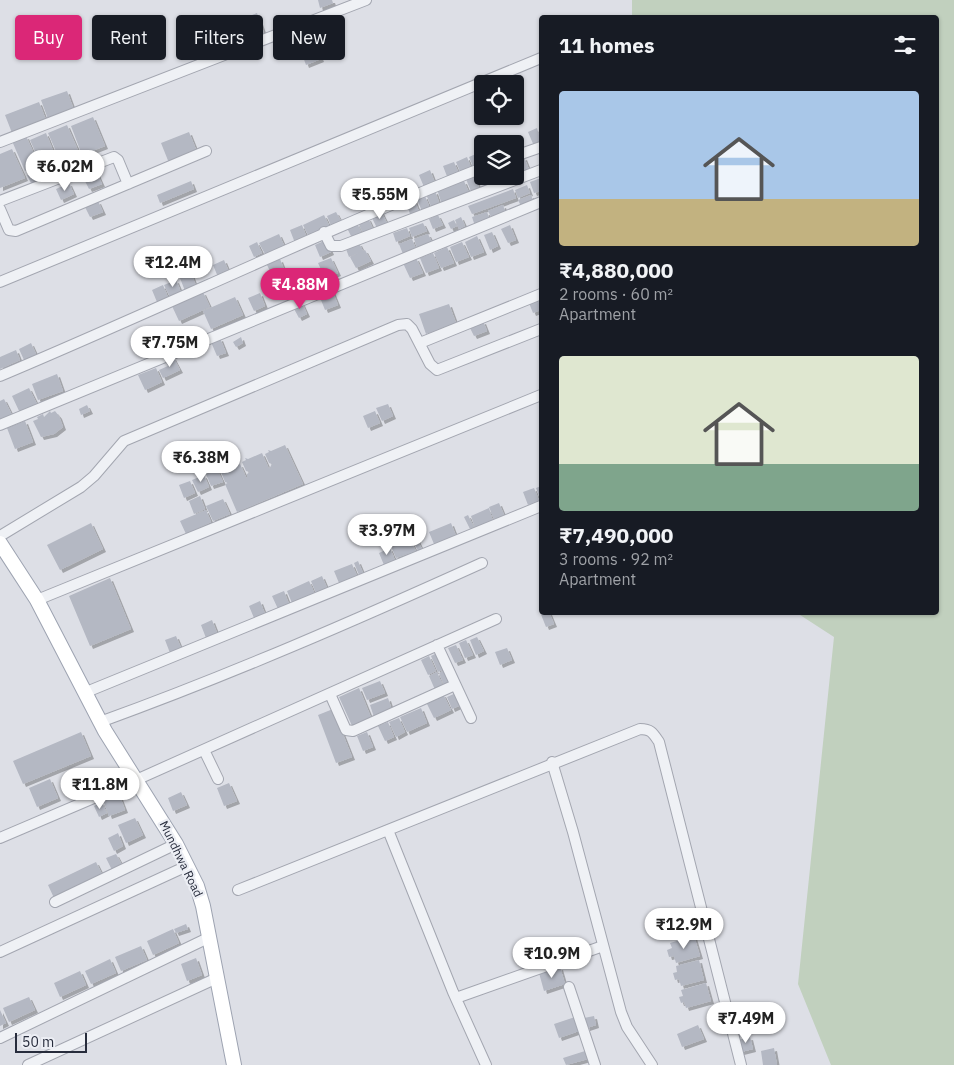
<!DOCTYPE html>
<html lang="en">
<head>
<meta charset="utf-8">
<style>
	body { margin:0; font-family:"IBM Plex Sans",sans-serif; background:#242831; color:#f1f3f6; height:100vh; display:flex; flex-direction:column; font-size:19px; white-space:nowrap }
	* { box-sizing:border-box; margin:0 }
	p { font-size:16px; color:#9ea1a6 }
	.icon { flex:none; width:28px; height:28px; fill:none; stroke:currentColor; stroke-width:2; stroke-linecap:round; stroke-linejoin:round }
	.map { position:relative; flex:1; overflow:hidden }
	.details { position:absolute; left:539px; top:15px; width:400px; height:600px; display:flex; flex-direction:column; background:#171b24; border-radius:5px; box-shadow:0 1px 4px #0004 }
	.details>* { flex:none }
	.hud { position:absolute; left:15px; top:15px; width:449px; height:45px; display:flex; gap:10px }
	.fabs { position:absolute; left:474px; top:75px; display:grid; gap:10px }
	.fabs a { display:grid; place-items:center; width:50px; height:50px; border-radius:5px; background:#171b24; box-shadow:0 1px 4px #0004; font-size:25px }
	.scale { position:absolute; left:15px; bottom:12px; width:72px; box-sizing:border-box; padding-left:5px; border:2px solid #272c3c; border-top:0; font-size:14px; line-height:18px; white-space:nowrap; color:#272c3c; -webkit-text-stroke:4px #eceef4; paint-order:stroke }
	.price { position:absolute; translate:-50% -42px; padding:0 11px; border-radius:18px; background:#fff; color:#222; font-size:16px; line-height:32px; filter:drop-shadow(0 1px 2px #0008) }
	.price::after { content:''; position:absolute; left:50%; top:30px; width:15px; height:11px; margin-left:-8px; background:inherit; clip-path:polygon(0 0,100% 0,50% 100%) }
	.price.on { background:#db2777; color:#fff }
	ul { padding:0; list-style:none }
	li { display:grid; align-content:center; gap:10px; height:265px; padding:0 20px }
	li span { display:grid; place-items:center; height:155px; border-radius:5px; color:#555 }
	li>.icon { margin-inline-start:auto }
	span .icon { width:90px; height:90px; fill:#fffc; stroke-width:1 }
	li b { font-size:21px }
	h2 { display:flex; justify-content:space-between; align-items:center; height:60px; padding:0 20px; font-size:21px }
	.tag { padding:0 18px; border-radius:5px; background:#171b24; box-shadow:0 1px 4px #0004; font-size:18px; line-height:45px }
	.tag.on { background:#db2777; color:#fff }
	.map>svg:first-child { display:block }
	.green { fill:#c1d0be }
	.building { fill:#b4b8c3; filter:url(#shadow) }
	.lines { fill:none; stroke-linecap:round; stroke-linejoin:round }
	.minor-casing { stroke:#a3a6b0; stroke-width:12 }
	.major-casing { stroke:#9da3b1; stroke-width:16 }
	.minor { stroke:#eff1f5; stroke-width:10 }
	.major { stroke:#fff; stroke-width:14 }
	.labels { text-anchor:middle; stroke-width:4.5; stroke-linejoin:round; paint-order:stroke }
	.street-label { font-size:12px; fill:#272c3c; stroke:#eceef4 }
</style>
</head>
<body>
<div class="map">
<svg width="954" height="1065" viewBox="0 0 954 1065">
	<defs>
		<filter id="shadow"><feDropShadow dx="3" dy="3" stdDeviation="0" flood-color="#0004"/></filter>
	</defs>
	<rect width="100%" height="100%" fill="#dddfe6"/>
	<path class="green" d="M632,0H954V1065H831L798,984L834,637L797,613L936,612V18L632,17Z"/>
	<path class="building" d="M318,0H332L333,3L320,8Z
		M257,13L264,33L251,38L244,18Z
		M309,29L321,59L306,65L295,35Z
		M67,91L74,110L48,119L41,100Z
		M39,102L46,120L12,133L5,115Z
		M93,117L105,146L82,155L71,126Z
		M67,125L80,155L61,163L48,133Z
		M537,128L541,143L534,146L528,132Z
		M189,132L197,152L169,163L161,143Z
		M46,133L58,163L43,170L30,140Z
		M26,136L39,165L25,171L12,141Z
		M12,149L25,178L0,188V154Z
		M480,152L482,166L474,169L469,157Z
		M467,157L472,170L461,174L456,162Z
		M524,157L530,172L502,182L500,176H516L515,160Z
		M454,162L459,174L448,179L443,166Z
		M40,169L45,180L32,185L27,175Z
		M430,170L435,183L424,187L419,175Z
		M97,173L102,184L89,189L84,179Z
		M475,176L480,191L472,194L466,179Z
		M488,176H497L500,183L491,186Z
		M541,178V191L534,193L530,182Z
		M191,181L194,189L160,203L157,195Z
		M464,181L470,195L461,198L458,189L460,198L442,205L437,189Z
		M69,183L74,194L61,200L56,189Z
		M527,185L530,193L518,198L515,190Z
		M513,189L516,198L472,214L468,206Z
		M381,191L386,203L375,208L370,196Z
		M435,191L440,205L432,209L426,194Z
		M531,195L534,203L522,208L518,200Z
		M425,196L431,211L423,214L417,199Z
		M414,199L420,214L411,217L406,202Z
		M98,201L103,212L90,217L85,207Z
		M503,205L506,214L492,219L488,211Z
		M381,211L388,225L378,230L371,216Z
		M336,212L341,221L331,226L327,216Z
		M487,212L490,220L475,226L472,217Z
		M324,215L330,227L309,237L303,225Z
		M438,215L443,225L433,229L429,219Z
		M461,217L465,226L459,229L455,220Z
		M368,218L374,231L364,236L358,222Z
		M454,220L457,226L451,229L448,223Z
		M357,223L363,236L353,240L347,228Z
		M423,223L427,231L412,237L409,228Z
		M302,225L307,238L295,243L290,230Z
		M510,225L516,240L508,243L501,229Z
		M407,228L410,236L396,242L393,233Z
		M492,232L498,246L490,250L484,235Z
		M279,234L284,245L265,254L259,243Z
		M428,234L432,242L417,248L414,239Z
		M477,236L484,252L471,257L465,242Z
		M412,239L416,249L403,254L399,244Z
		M326,240L331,252L320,257L315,245Z
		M257,242L262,253L254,257L249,246Z
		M462,242L469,257L456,262L450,247Z
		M359,243L363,251L349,257L346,249Z
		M447,247L454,263L441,268L434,253Z
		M365,250L371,261L356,268L350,257Z
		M433,253L439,268L426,273L420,258Z
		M331,258L338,273L325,278L318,263Z
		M416,258L423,273L410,278L403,263Z
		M280,259L285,272L273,277L267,265Z
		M224,260L229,272L218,277L213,265Z
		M191,273L196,286L185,291L180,278Z
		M176,280L181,292L170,297L164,285Z
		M163,285L168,297L157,302L152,290Z
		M332,290L338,305L325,310L319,295Z
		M203,292L210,307L179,321L172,306Z
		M260,293L265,306L254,311L248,298Z
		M235,297L243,315L211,329L203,311Z
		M538,299L541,310L533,313L529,303Z
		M302,303L307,314L299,318L293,307Z
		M449,304L456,323L426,334L419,314Z
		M483,321L487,331L474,336L469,326Z
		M241,337L243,343L236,347L233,342Z
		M220,338L226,353L217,356L211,342Z
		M31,343L36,354L24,360L19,349Z
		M16,350L20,360L0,369V357Z
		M173,357L180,370L163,378L159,370L168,366L165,361Z
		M156,368L162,382L145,390L138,375Z
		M57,374L63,391L38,400L32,384Z
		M29,388L37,404L20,413L12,396Z
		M4,399L12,415L0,421V401Z
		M388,404L393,416L382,421L376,408Z
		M87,405L90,411L81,415L79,409Z
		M50,411L51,413L55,411L59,416L63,427L54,434L41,437L33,421L38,419L37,417L43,414L44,417Z
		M375,411L380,423L368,428L363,416Z
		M25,421L33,442L15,449L7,428Z
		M285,445L303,484L237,512L225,484L228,483L225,482L221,472L224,471V469L227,470L240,464L247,479V474L250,472L246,471L242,462L246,460L245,458L248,459L262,453L269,469L272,464L269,463L265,454L269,452L268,450L271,451Z
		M217,469L223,482L211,486L206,474Z
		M204,475L209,487L198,492L192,480Z
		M190,481L195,493L184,498L179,485Z
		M541,486V501L536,488Z
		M534,488L539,500L528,505L523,492Z
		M200,496L205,509L194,514L189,501Z
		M223,499L230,514L213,521L206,506Z
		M499,503L504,515L494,519L489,507Z
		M489,508L493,521L475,528L471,516Z
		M206,510L211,522L186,534L180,521Z
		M468,515L474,527L470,529L464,517Z
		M91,523L103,549L60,570L47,545Z
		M451,523L456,536L434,544L429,532Z
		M416,537L422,549L418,551L412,539Z
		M410,539L416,551L396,558L391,546Z
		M390,548L395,560L384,565L379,553Z
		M358,561L363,573L359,575L354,563Z
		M352,564L357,576L339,583L334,571Z
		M322,576L327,588L316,593L311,581Z
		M110,578L131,629L90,646L69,596Z
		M309,581L315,594L292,603L287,591Z
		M284,591L289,604L278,609L272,596Z
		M260,601L265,614L254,618L249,606Z
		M540,612H549L554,624L546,627Z
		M212,620L217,633L206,638L201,625Z
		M176,636L181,648L170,653L165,640Z
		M477,637L484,651L476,655L470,640Z
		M466,640L473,655L465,658L459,643Z
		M456,645L463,660L455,663L448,648Z
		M507,648L512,660L500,665L495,652Z
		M439,652L446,668L438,672L431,656Z
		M429,656L436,671L428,675L421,660Z
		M447,669L454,684L445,688L439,673Z
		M437,672L444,688L436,692L429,676Z
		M380,681L385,693L367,700L362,688Z
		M359,688L372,720L353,728L339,697Z
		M458,692L463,704L452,709L447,697Z
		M443,694L451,710L434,718L426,702Z
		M388,698L392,710L374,717L370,705Z
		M421,708L427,723L407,732L400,717Z
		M333,709L352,757L336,763L318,715Z
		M399,718L405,732L396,737L389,722Z
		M388,722L394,737L385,741L378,726Z
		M81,732L91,756L23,784L13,761Z
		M367,732L373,747L363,751L357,736Z
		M50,779L58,798L37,807L29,788Z
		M229,783L237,801L224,806L217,788Z
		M181,792L187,805L173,811L168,798Z
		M119,794L125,810L109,816L103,800Z
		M102,802L107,813L99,817L94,806Z
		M135,818L143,835L126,843L118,825Z
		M118,833L123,846L114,851L108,838Z
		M116,854L122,865L112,870L106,858Z
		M96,862L103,876L54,898L48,885Z
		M186,924L188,929L176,933L174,929Z
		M173,929L179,943L153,955L147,941Z
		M694,936L700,956L676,963L674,956L669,957L667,950L672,948L670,943Z
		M141,946L147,960L121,971L115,957Z
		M196,958L202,975L187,981L181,964Z
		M110,959L116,973L91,984L85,971Z
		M699,960L704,980L681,986L679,979L675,980L673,973L677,972L676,966Z
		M560,967L565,984L544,991L539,973Z
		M80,971L86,985L60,997L54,983Z
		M706,983L711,1001L686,1008L684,1002L681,1003L679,997L683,996L681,990Z
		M29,997L35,1010L9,1022L3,1008Z
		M0,1010L6,1023L0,1026Z
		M594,1016L596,1025L587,1028L584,1018Z
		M575,1017L579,1031L559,1038L554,1024Z
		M698,1025L704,1039L682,1047L677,1034Z
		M750,1037L753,1049L741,1052L738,1040Z
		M774,1048L777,1065H763L761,1051Z
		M585,1051L588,1059L566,1065L563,1058Z"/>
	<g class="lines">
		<g class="minor-casing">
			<path id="minor" d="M0,142L366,0
				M515,156L541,147
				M0,201L114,157L118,160L128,184
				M0,209L9,230L16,231L206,151
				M324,232L331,246H341L541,170
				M0,282L541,58
				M420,343L541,294
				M0,376C162,308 319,232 482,168
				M0,425L541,202
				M0,536L81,487L94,476L124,441L398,325L407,324L412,329L430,364L437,370L541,329
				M37,600L541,395
				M437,645L471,718
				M84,693L541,506
				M330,694L346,730L353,731L455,685
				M100,722C230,675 356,620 482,563
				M204,750L218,779
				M552,762L573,832L621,1012L627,1027L652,1065
				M388,830L453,992L486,1065
				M0,838L136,780L496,619
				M238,890L640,729C651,729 653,733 659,742L741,1065
				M55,902L176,844
				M0,952L187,866
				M569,987L595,1065
				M456,998L603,946
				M0,1038L208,938
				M28,1065L217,978"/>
		</g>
		<g class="major-casing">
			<path id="major" d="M0,543L37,600L105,731L176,844L197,886L203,906L234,1065"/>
		</g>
		<use href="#minor" class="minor"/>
		<use href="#major" class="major"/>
	</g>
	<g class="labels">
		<g class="street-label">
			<text transform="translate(181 859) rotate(64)" y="4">Mundhwa Road</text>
		</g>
	</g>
</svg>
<div class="fabs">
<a><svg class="icon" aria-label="locate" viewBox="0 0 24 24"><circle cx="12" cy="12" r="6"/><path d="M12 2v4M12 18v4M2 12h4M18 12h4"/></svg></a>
<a><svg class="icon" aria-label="layers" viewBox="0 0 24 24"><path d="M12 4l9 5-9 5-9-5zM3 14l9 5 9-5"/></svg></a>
</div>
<div class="scale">50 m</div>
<b class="price" style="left:65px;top:192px">₹6.02M</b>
<b class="price" style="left:380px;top:220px">₹5.55M</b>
<b class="price" style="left:173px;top:288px">₹12.4M</b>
<b class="price on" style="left:300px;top:310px">₹4.88M</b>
<b class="price" style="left:170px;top:368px">₹7.75M</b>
<b class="price" style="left:201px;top:483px">₹6.38M</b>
<b class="price" style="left:387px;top:556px">₹3.97M</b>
<b class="price" style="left:100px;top:810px">₹11.8M</b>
<b class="price" style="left:684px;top:950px">₹12.9M</b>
<b class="price" style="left:552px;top:979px">₹10.9M</b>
<b class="price" style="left:746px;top:1044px">₹7.49M</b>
<div class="hud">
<a class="tag on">Buy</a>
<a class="tag">Rent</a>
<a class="tag">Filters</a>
<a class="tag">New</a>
</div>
<section class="details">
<h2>11 homes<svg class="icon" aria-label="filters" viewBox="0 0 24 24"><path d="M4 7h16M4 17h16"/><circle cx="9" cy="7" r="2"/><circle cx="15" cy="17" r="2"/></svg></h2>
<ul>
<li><span style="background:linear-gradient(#a9c7e8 70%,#c2b280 0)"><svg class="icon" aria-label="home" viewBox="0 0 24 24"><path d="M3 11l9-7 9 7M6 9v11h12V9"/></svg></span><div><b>₹4,880,000</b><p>2 rooms · 60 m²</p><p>Apartment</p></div></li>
<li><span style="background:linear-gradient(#dfe7d0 70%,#7fa58c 0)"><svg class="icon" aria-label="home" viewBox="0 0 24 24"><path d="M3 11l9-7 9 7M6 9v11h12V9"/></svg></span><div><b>₹7,490,000</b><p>3 rooms · 92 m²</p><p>Apartment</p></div></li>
</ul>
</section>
</div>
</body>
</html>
